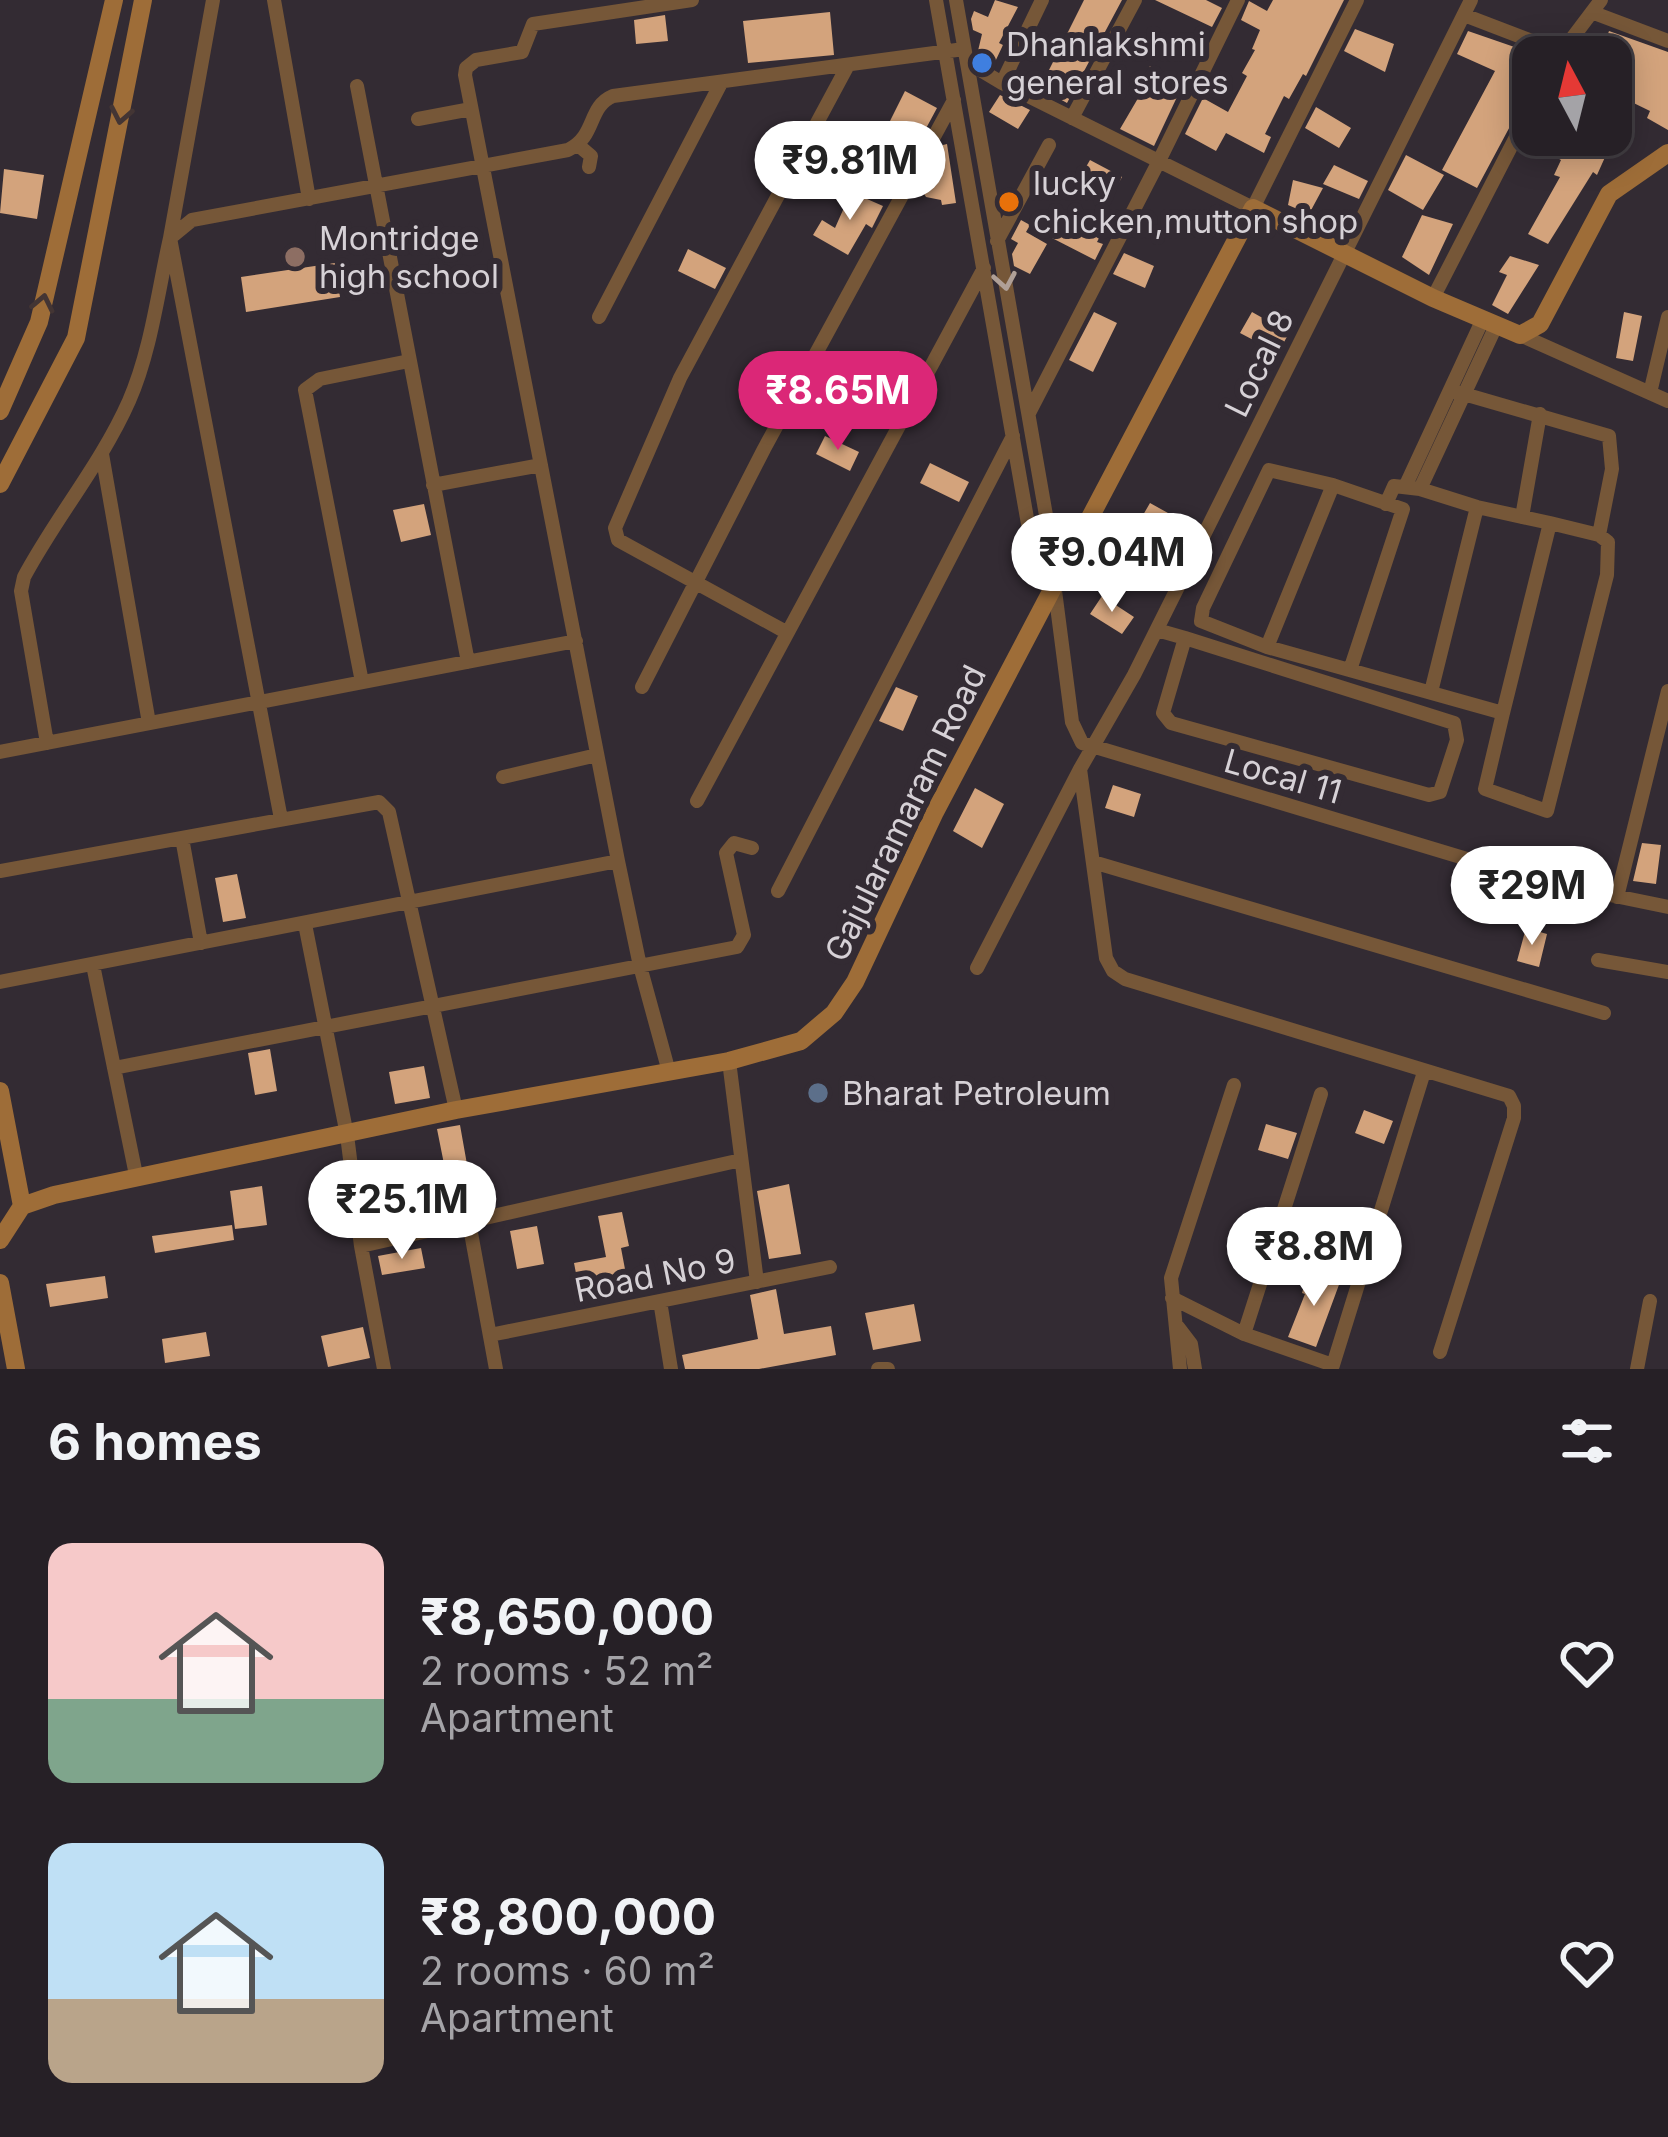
<!DOCTYPE html>
<html lang="en">
<head>
<meta charset="utf-8">
<style>
	body { margin:0; font-family:Inter,sans-serif; background:#322d32; color:#f1f3f6; height:100vh; display:flex; flex-direction:column; font-size:45px; white-space:nowrap }
	* { box-sizing:border-box; margin:0 }
	p { font-size:39px; color:#a4a3a7 }
	.icon { flex:none; width:66px; height:66px; fill:none; stroke:currentColor; stroke-width:2; stroke-linecap:round; stroke-linejoin:round }
	.map { position:relative; height:1369px; overflow:hidden }
	.details { display:flex; flex-direction:column; background:#262026; flex:1 }
	.details>* { flex:none }
	.needle { width:78px; rotate:353deg }
	.controls { position:absolute; left:1512px; top:36px; display:grid; gap:24px }
	.controls a { display:grid; place-items:center; width:120px; height:120px; border-radius:24px; background:#262026; box-shadow:0 6px 30px #0003,0 0 0 3px #423e43; font-size:60px }
	.price { position:absolute; translate:-50% -102px; padding:0 27px; border-radius:42px; background:#fff; color:#222; font-size:39px; line-height:78px; filter:drop-shadow(0 3px 6px #0008) }
	.price::after { content:''; position:absolute; left:50%; top:72px; width:36px; height:27px; margin-left:-18px; background:inherit; clip-path:polygon(0 0,100% 0,50% 100%) }
	.price.current { background:#db2777; color:#fff }
	ul { padding:0; list-style:none }
	li { display:flex; align-items:center; gap:36px; height:300px; padding:0 48px }
	li span { display:grid; place-items:center; flex:none; width:336px; height:240px; border-radius:24px; color:#555 }
	li>.icon { margin-inline-start:auto }
	span .icon { width:144px; height:144px; fill:#fffc; stroke-width:1 }
	li b { font-size:51px }
	h2 { display:flex; justify-content:space-between; align-items:center; height:144px; padding:0 48px; font-size:51px }
	.map>svg:first-child { display:block }
	.building { fill:#d3a37c }
	.lines { fill:none; stroke-linecap:round; stroke-linejoin:round }
	.street { stroke:#765738; stroke-width:14 }
	.secondary { stroke:#9e6d38; stroke-width:18 }
	.oneway { stroke:#433534 }
	.oneway2 { stroke:#b0a097 }
	.shop-dot { fill:#3f7fe0; stroke:#332b33; stroke-width:4.5 }
	.food-dot { fill:#e8710a; stroke:#332b33; stroke-width:4.5 }
	.education-dot { fill:#8d6e63; stroke:#332b33; stroke-width:4.5 }
	.service-dot { fill:#5c6f8a; stroke:#332b33; stroke-width:4.5 }
	.labels { text-anchor:middle; stroke-width:12; stroke-linejoin:round; paint-order:stroke }
	.poi-label { font-size:33px; fill:#d6d1d6; stroke:#332b33; text-anchor:start }
	.street-label { font-size:33px; fill:#d6d1d6; stroke:#332b33 }
</style>
</head>
<body>
<div class="map">
<svg width="1668" height="1369" viewBox="0 0 1668 1369">
	<rect width="100%" height="100%" fill="#332b33"/>
	<path class="building" d="M995,0L1018,7L999,43L1003,45L994,64L977,55L982,34L973,30L971,19L974,11L988,17Z
		M1084,0H1122L1067,103L1040,88Z
		M1155,0H1206L1222,8L1212,27Z
		M1273,0H1344L1306,76L1303,74L1289,99L1284,96L1265,134L1271,137L1264,153L1226,133L1216,151L1185,134L1203,98L1228,112L1247,76L1242,73L1255,50L1252,49L1260,30L1241,20L1249,1L1267,11Z
		M830,12L834,55L748,63L743,21Z
		M665,15L668,41L636,44L634,20Z
		M1355,29L1394,44L1385,72L1344,51Z
		M1468,31L1543,57H1533L1529,91L1477,188L1442,170L1495,71L1457,54Z
		M1609,31L1668,52V130L1647,118L1650,111L1611,92L1619,63L1600,56Z
		M1150,66L1184,82L1154,146L1120,129L1144,88L1140,86Z
		M905,91L937,108L916,147L885,131Z
		M1000,95L1030,110L1018,129L989,112Z
		M1316,107L1351,128L1339,148L1305,128Z
		M1533,129V135H1618L1611,158L1606,155L1597,175L1593,172L1548,244L1528,234L1560,177L1554,175L1561,160L1527,141Z
		M947,144L956,203L942,205L941,200L926,197L920,187L943,145Z
		M813,153L855,175L846,194L804,170Z
		M1406,155L1444,175L1423,210L1388,190Z
		M1090,160L1122,177L1111,197L1079,179Z
		M1334,165L1368,181L1359,199L1323,184Z
		M4,169L44,175L37,219L0,213Z
		M1293,180L1323,188L1309,214L1288,205Z
		M851,192L883,206L872,228L866,224L848,255L813,235L822,220L835,228Z
		M1422,215L1453,224L1429,275L1402,257Z
		M1062,217L1100,236L1097,242L1103,244L1095,260L1052,238Z
		M1021,220L1030,225L1026,232L1047,244L1030,274L1014,266L1012,254L1018,243L1011,239Z
		M688,249L726,268L715,289L678,271Z
		M1124,253L1154,266L1145,288L1113,274Z
		M1510,256L1539,265L1508,314L1492,305L1507,275L1499,272Z
		M335,263L340,297L246,312L241,277Z
		M1094,312L1117,323L1093,372L1069,360Z
		M1252,312L1289,333L1278,353L1240,333Z
		M1624,312L1642,316L1633,361L1616,358Z
		M859,384L898,403L888,422L850,404Z
		M825,436L859,452L850,471L816,454Z
		M930,463L969,482L959,502L920,483Z
		M1150,503L1168,513L1157,533L1151,529L1118,588L1093,574L1115,534L1128,541Z
		M424,504L431,535L401,542L393,510Z
		M1102,596L1134,617L1122,634L1090,614Z
		M896,687L918,696L903,731L879,721Z
		M1113,785L1141,794L1134,817L1105,808Z
		M975,788L1004,804L982,848L953,831Z
		M1642,843L1661,845L1656,884L1633,881Z
		M237,874L246,918L223,922L215,878Z
		M1526,928L1547,934L1539,967L1517,961Z
		M270,1049L277,1091L255,1095L248,1053Z
		M424,1066L430,1098L395,1104L389,1072Z
		M1364,1110L1393,1121L1384,1144L1355,1133Z
		M1266,1124L1297,1133L1288,1159L1258,1150Z
		M460,1125L468,1170L446,1174L437,1129Z
		M789,1184L801,1254L769,1259L757,1191Z
		M262,1186L267,1225L235,1229L230,1191Z
		M622,1212L629,1246L621,1248L628,1285L580,1294L574,1263L606,1257L598,1216Z
		M232,1225L234,1240L155,1253L152,1236Z
		M537,1226L544,1264L517,1269L510,1231Z
		M421,1248L425,1268L382,1275L378,1256Z
		M1308,1272L1340,1282L1316,1347L1288,1337L1305,1294L1302,1293Z
		M105,1276L108,1298L50,1307L46,1284Z
		M776,1289L784,1334L831,1326L836,1355L759,1369H685L682,1355L758,1339L750,1295Z
		M914,1304L921,1341L873,1350L865,1313Z
		M363,1327L370,1358L328,1367L321,1336Z
		M206,1332L210,1356L165,1363L162,1339Z"/>
	<g class="lines">
		<path class="street" d="M213,0L170,238L281,819
			M274,0L309,199
			M936,0L1028,524L1045,543
			M956,0L1047,521L1045,543L1054,583L1072,722L1082,743L1537,880L1668,907
			M1594,13L1668,41
			M1464,15L1561,52
			M1558,57L1601,0
			M967,62L1002,83L1253,208L1357,0
			M1002,83L1042,0
			M357,86L468,662
			M1072,118L1135,0
			M418,119L471,109
			M578,145L591,156L589,167
			M997,241L1049,145
			M1433,298L1533,104
			M599,317L720,85
			M1520,335L1668,401
			M1450,390L1609,436L1612,469L1599,535
			M1650,393L1668,317
			M1029,413L1159,161L1238,0
			M102,454L149,723
			M433,485L541,465
			M1405,487L1482,321
			M1420,489L1495,328
			M1386,504L1394,486L1420,489L1477,507L1550,523L1503,713
			M1522,517L1540,414
			M1157,630L1185,638L1454,723L1457,740L1440,792L1429,795L1171,723L1163,713L1185,638
			M786,632L618,540L615,528L680,378L847,67
			M1267,647L1333,485
			M1350,670L1403,509L1333,485L1269,470L1203,608L1201,621L1267,647L1503,713L1485,789L1547,811L1607,575L1608,542L1599,535L1550,523
			M362,682L305,390L320,379L409,361
			M642,687L764,449L954,100
			M1431,692L1477,507
			M47,743L21,591L24,577C56,517 101,464 129,401C151,351 158,291 170,238L192,220L568,150C597,136 587,107 613,96L964,49
			M0,752L576,641
			M503,777L597,755
			M697,801L984,268
			M182,838L201,943
			M1093,862L1604,1013
			M0,871L379,802L389,812L456,1110
			M778,891L1013,436
			M1617,897L1668,691
			M305,924L347,1135L361,1246L384,1369
			M1598,960L1668,972
			M93,965L136,1175
			M977,968L1080,769
			M0,982L618,861
			M729,1061L757,1282
			M114,1068L737,947L744,935L726,853L734,843L752,848
			M669,1072L640,966L618,861L465,75L466,68L476,60L522,52L533,24L692,0
			M469,1222L496,1369
			M361,1246L741,1160
			M1172,1298L1244,1334L1333,1365L1424,1072
			M660,1301L671,1369
			M1178,1327L1191,1344L1195,1369
			M1244,1334L1321,1094
			M490,1335L830,1267
			M1440,1352L1514,1118V1106L1509,1096L1125,979L1113,971L1106,958L1080,769L1134,675L1471,0
			M878,1369H888
			M1180,1369L1171,1278L1234,1085
			M1637,1369L1650,1301"/>
		<path class="secondary" d="M0,411L39,322L114,0
			M0,484L76,338L143,0
			M0,1091L22,1206
			M0,1240L22,1206L54,1195L456,1110L729,1061L801,1041L834,1013L855,982L935,812L1253,208L1433,298L1520,335L1540,324L1609,194L1668,153
			M0,1283L16,1369"/>
	</g>
	<defs><path id="oneway-chevron" d="M-2-3.5L2.5 0L-2 3.5" fill="none" stroke-width="1.6" stroke-linecap="round" stroke-linejoin="round" transform="scale(3)"/></defs>
	<g class="oneway">
		<use href="#oneway-chevron" transform="translate(121 115) rotate(101)"/>
		<use href="#oneway-chevron" transform="translate(43 303) rotate(-78)"/>
	</g>
	<use class="oneway2" href="#oneway-chevron" transform="translate(1005 281) rotate(80)"/>
	<circle class="shop-dot" cx="982" cy="63" r="12"/>
	<circle class="food-dot" cx="1009" cy="202" r="12"/>
	<circle class="education-dot" cx="295" cy="257" r="12"/>
	<circle class="service-dot" cx="818" cy="1093" r="12"/>
	<g class="labels">
		<g class="poi-label">
			<text x="1006" y="56">Dhanlakshmi<tspan x="1006" dy="38">general stores</tspan></text>
			<text x="1033" y="195">lucky<tspan x="1033" dy="38">chicken,mutton shop</tspan></text>
			<text x="319" y="250">Montridge<tspan x="319" dy="38">high school</tspan></text>
			<text x="842" y="1105">Bharat Petroleum</text>
		</g>
		<g class="street-label">
			<text transform="translate(1259 363) rotate(-64)" y="12">Local 8</text>
			<text transform="translate(1283 776) rotate(16)" y="12">Local 11</text>
			<text transform="translate(905 813) rotate(-64)" y="12">Gajularamaram Road</text>
			<text transform="translate(655 1275) rotate(-11)" y="12">Road No 9</text>
		</g>
	</g>
</svg>
<div class="controls">
<a><svg class="needle" viewBox="-14 -14 28 28"><path d="M0-13l5 13h-10z" fill="#e53935"/><path d="M0 13l5-13h-10z" fill="#a4a3a7"/></svg></a>
</div>
<b class="price" style="left:850px;top:223px">₹9.81M</b>
<b class="price current" style="left:838px;top:453px">₹8.65M</b>
<b class="price" style="left:1112px;top:615px">₹9.04M</b>
<b class="price" style="left:1532px;top:948px">₹29M</b>
<b class="price" style="left:402px;top:1262px">₹25.1M</b>
<b class="price" style="left:1314px;top:1309px">₹8.8M</b>
</div>
<section class="details">
<h2>6 homes<svg class="icon" aria-label="filters" viewBox="0 0 24 24"><path d="M4 7h16M4 17h16"/><circle cx="9" cy="7" r="2"/><circle cx="15" cy="17" r="2"/></svg></h2>
<ul>
<li><span style="background:linear-gradient(#f6c9c9 65%,#7fa58c 0)"><svg class="icon" aria-label="home" viewBox="0 0 24 24"><path d="M3 11l9-7 9 7M6 9v11h12V9"/></svg></span><div><b>₹8,650,000</b><p>2 rooms · 52 m²</p><p>Apartment</p></div><svg class="icon" aria-label="heart" viewBox="0 0 24 24"><path d="M12 20l-8-8c-3-5 5-10 8-4 3-6 11-1 8 4z"/></svg></li>
<li><span style="background:linear-gradient(#bfe0f5 65%,#b9a48a 0)"><svg class="icon" aria-label="home" viewBox="0 0 24 24"><path d="M3 11l9-7 9 7M6 9v11h12V9"/></svg></span><div><b>₹8,800,000</b><p>2 rooms · 60 m²</p><p>Apartment</p></div><svg class="icon" aria-label="heart" viewBox="0 0 24 24"><path d="M12 20l-8-8c-3-5 5-10 8-4 3-6 11-1 8 4z"/></svg></li>
</ul>
</section>
</body>
</html>
